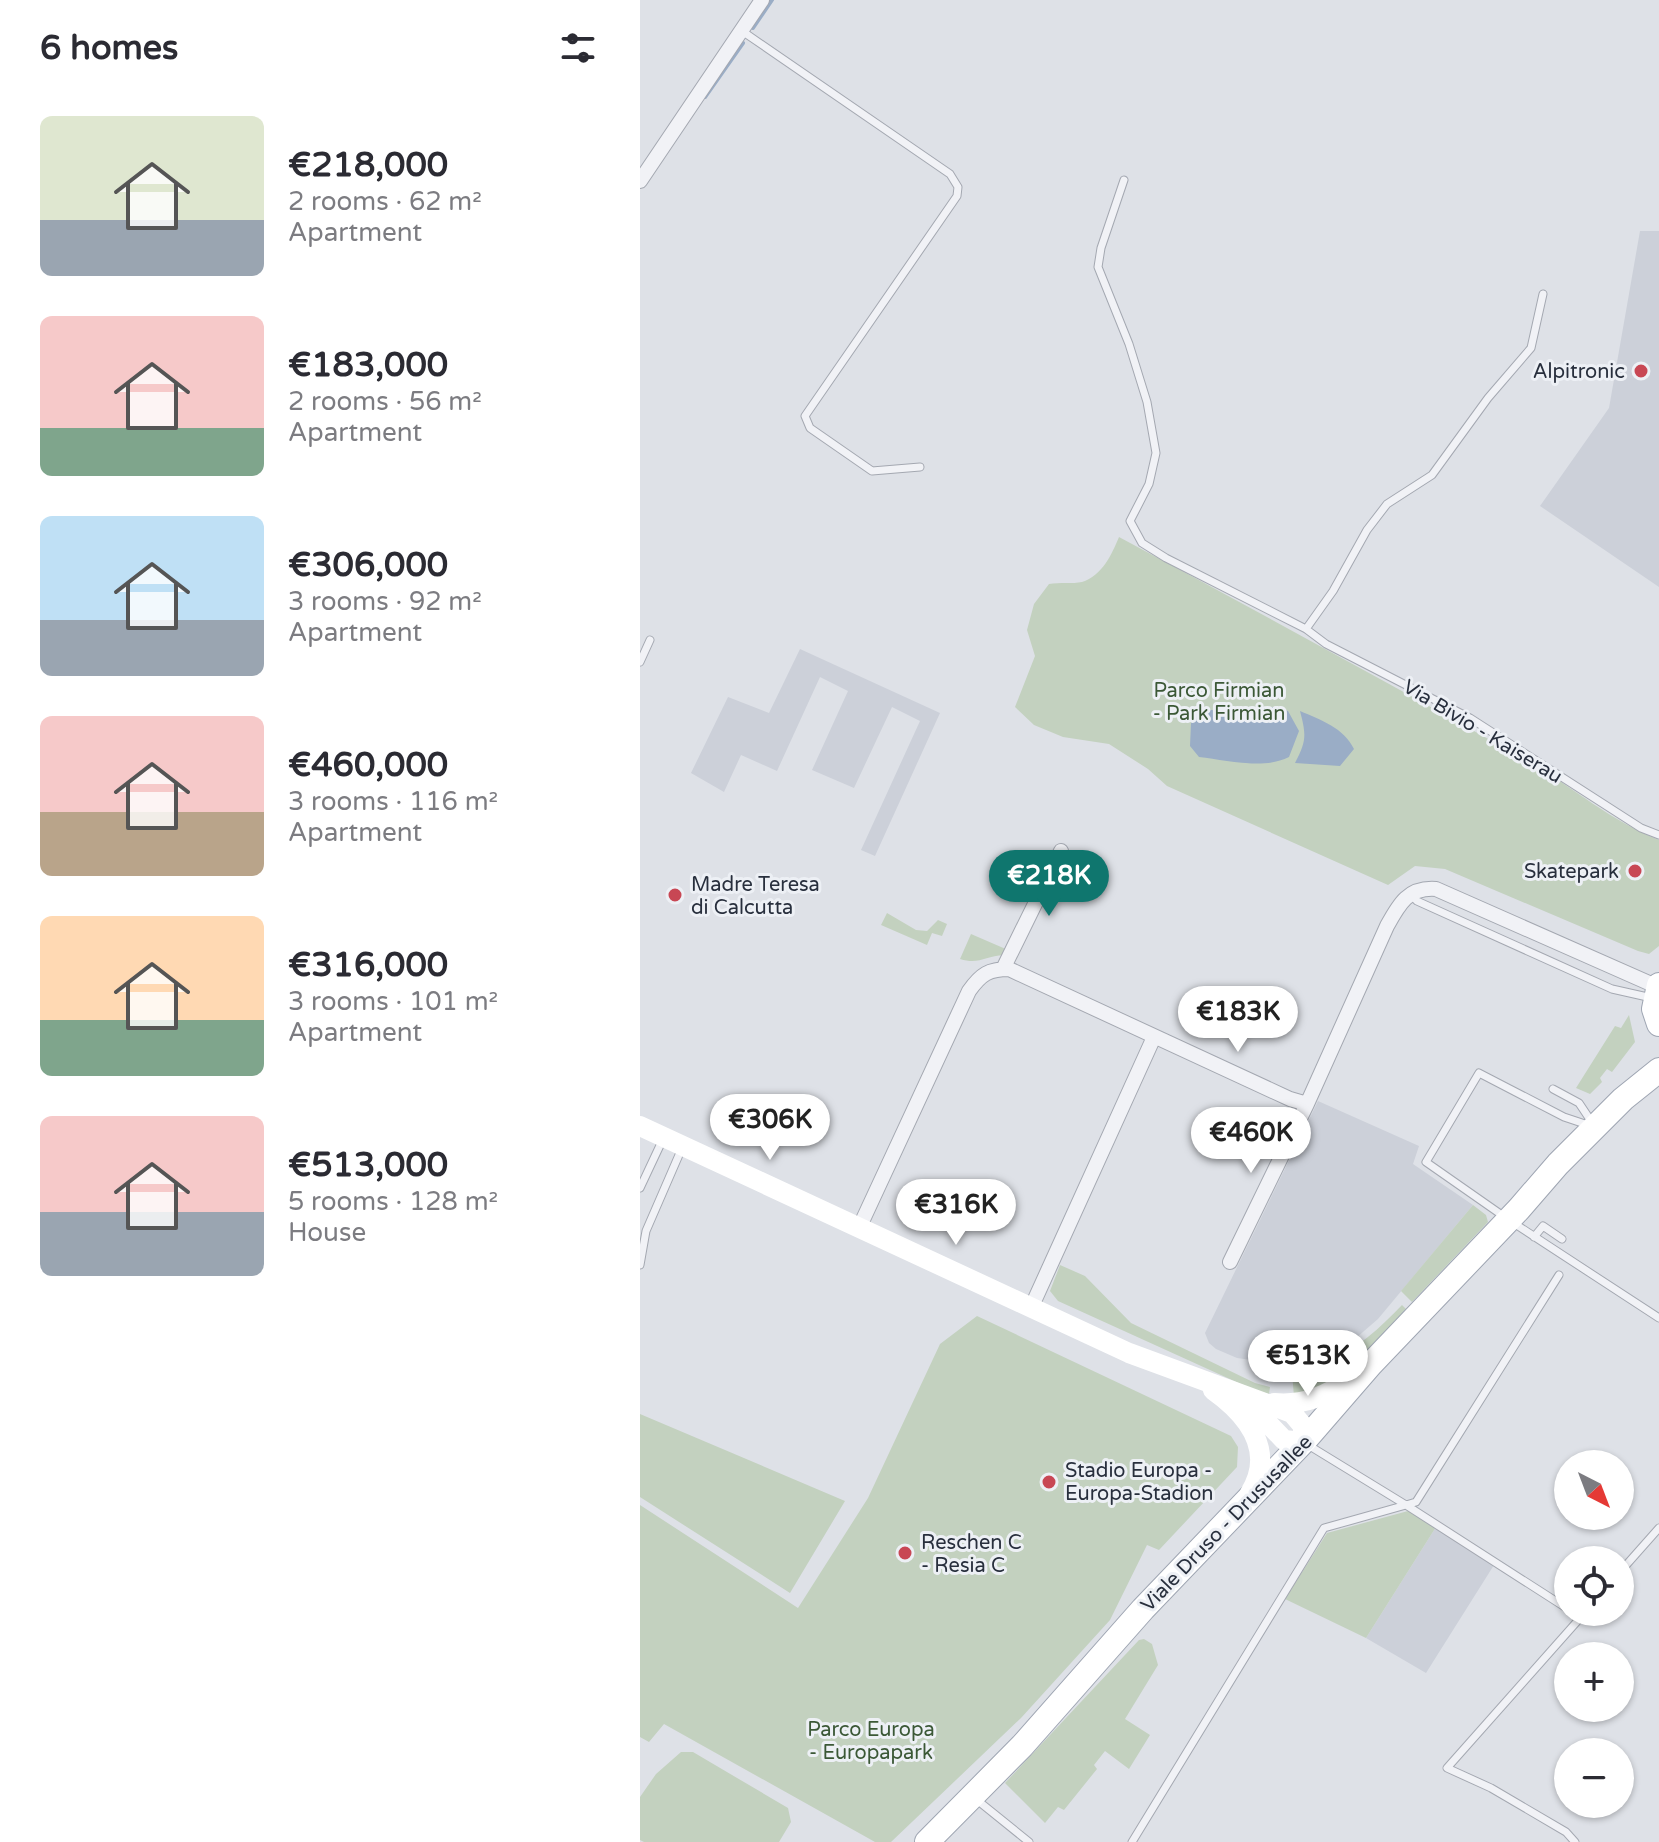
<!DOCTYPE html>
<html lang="en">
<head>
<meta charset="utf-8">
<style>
	body { margin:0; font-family:"Varela Round",sans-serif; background:#f7f7f7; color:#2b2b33; height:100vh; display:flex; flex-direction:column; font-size:30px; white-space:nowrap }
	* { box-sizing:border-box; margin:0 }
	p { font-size:26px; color:#7c7c81 }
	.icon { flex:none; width:44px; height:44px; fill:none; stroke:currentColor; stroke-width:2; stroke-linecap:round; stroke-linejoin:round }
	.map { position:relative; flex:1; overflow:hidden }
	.side { display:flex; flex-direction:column; background:#fff; width:640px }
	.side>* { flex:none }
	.needle { width:52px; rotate:138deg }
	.controls { position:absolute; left:914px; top:1450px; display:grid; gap:16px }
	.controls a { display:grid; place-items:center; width:80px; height:80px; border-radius:50%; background:#fff; box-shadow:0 2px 6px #0004; font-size:40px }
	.price { position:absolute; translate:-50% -68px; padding:0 18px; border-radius:28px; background:#fff; color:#222; font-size:26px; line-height:52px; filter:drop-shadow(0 2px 4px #0008) }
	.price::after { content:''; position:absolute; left:50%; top:48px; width:24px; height:18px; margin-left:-12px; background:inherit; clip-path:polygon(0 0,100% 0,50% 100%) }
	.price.on { background:#0f766e; color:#fff }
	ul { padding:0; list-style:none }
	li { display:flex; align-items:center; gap:24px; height:200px; padding:0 40px }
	li span { display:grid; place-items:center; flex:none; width:224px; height:160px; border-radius:12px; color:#555 }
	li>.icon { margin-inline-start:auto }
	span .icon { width:96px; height:96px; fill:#fffc; stroke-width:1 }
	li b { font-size:34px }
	h2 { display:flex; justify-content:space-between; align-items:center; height:96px; padding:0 40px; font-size:34px }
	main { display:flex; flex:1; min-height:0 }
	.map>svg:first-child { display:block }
	.built { fill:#ccd0d9 }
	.green { fill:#c3d1bf }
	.water { fill:#9aadc6 }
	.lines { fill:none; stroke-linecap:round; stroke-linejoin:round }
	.stream { stroke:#9aadc6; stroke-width:4 }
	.lane-casing { stroke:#a4a8b1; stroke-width:9 }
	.street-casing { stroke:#a4a8b1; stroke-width:16 }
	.primary-casing { stroke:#9ea5b2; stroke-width:26 }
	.lane { stroke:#f1f2f6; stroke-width:7 }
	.street { stroke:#f1f2f6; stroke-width:14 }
	.secondary { stroke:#fff; stroke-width:20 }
	.primary { stroke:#fff; stroke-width:24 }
	.poi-dot { fill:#c84754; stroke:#edf0f5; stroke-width:3 }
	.labels { text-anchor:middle; stroke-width:6; stroke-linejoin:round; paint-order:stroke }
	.poi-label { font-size:20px; fill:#282f3d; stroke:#edf0f5; text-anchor:start }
	.park-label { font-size:20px; fill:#3b5836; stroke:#edf0f5 }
	.street-label { font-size:20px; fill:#282f3d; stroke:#edf0f5 }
</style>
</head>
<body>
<main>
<section class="side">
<h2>6 homes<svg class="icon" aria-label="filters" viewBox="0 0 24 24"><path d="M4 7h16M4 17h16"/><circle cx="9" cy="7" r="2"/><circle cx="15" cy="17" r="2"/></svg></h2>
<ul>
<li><span style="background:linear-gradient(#dfe7d0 65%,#9aa5b1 0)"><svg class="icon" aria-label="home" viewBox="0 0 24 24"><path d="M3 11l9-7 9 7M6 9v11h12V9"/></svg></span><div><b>€218,000</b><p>2 rooms · 62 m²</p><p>Apartment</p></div></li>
<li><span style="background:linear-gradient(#f6c9c9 70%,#7fa58c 0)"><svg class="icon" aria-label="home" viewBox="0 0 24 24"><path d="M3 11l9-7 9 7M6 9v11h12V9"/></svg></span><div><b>€183,000</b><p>2 rooms · 56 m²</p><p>Apartment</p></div></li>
<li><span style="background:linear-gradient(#bfe0f5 65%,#9aa5b1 0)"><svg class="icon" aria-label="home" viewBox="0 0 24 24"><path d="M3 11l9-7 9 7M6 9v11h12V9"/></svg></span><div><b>€306,000</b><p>3 rooms · 92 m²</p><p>Apartment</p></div></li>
<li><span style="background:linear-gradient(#f6c9c9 60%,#b9a48a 0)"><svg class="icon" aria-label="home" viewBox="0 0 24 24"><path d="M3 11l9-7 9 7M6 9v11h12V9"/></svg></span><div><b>€460,000</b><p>3 rooms · 116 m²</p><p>Apartment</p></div></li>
<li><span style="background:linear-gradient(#ffd9b3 65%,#7fa58c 0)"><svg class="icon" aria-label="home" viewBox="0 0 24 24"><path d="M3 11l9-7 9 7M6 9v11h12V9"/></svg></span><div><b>€316,000</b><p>3 rooms · 101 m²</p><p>Apartment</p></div></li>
<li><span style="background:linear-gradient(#f6c9c9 60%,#9aa5b1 0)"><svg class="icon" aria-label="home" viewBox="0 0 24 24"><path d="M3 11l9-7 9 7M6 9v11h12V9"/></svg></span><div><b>€513,000</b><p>5 rooms · 128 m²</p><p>House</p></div></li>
</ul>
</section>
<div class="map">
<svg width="1019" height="1842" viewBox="0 0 1019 1842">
	<rect width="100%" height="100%" fill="#dee1e7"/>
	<path class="built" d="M1000,231H1019V587L900,506L969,408Z
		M160,649L300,713L235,856L221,850L280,721L252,707L214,788L172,770L208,691L180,677L137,771L101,755L84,792L51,773L88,697L129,713Z
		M678,1101L779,1146L773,1164L833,1205L738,1319L709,1344L661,1362L639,1364L597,1358L576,1349L569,1343L565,1333Z
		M796,1527L854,1565L786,1673L726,1638Z"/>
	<path class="green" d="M479,537C613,609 746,682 879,756C927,782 968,820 1019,840V946L1009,954L998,951L805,869L775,866L748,885L527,786L508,769L469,744L423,737L394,725L375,707L395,656L387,630L394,604L409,584C419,582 433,584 442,582C462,576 472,554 479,537Z
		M247,913L276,930L287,931L298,920L307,924L302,936L292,933L287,945L241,925Z
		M331,934L368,950L364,955C345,956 339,965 320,959Z
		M989,1015L995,1042L972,1072L967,1069L960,1078L962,1082L950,1094L936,1088L975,1026L981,1028Z
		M833,1205L846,1215L848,1222L772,1302L761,1291Z
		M420,1265L445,1276L491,1323L615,1383L630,1387L629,1394L614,1390L418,1301L410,1291Z
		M762,1305L766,1309L707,1372L693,1383L654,1397L652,1372C662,1365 676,1367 688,1362C718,1348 739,1329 762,1305Z
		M337,1316L591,1436L598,1447L597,1467L519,1550L507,1545L470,1620L381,1718L251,1842H235L24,1724L9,1742L0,1737V1505L158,1608L228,1498L300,1344Z
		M0,1414L205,1501L150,1593L0,1497Z
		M768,1511L796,1527L726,1638L645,1599L687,1533Z
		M504,1639L512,1644L518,1665L485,1719L510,1735L489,1769L465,1751L454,1765L457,1769L424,1810L418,1807L405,1823L365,1783L499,1640Z
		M41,1752H53L148,1808L151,1822L139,1842H4L0,1840V1797L16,1774Z"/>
	<path class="water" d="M622,707H637L648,711L659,731L649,757C624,770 586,760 559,757L550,746L551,723L562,709L602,713Z
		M660,711C681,720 704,728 714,749L700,766L655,763C667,741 666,734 660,711Z"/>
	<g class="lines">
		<path class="stream" d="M113,28L132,0
			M65,97L103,43"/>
		<g class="lane-casing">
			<path id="lane" d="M102,31L310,174L318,187L317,196L165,416L170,428L232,471L280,467
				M484,180L461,248L458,267L489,344L507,402L516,453L509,484L490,521L502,543L526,558L666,629L686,644L830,718L1001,828L1019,835
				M666,629L693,591L727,530L747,504L792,475L848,398L891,348L903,294
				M0,662L10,640
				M771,895L777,901L972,989L1012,998
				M913,1089L939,1103L953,1124
				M948,1125L924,1117L839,1073L786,1162L869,1220L1019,1318
				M0,1188L23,1139
				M894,1237L903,1226L922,1239
				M0,1265L6,1231L42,1148
				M766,1505L776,1502L919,1275
				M766,1505L928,1609
				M980,1572L1019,1528
				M933,1612L941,1617L807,1768L851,1788L926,1832L935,1842
				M337,1800L389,1842
				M492,1842L684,1528L766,1505L668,1445"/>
		</g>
		<g class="street-casing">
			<path id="street" d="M0,181L122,0
				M363,969L421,851
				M220,1226L329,991C341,974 349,969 369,969L650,1099L667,1104L747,926C759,904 768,887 796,889L1018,987
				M590,1262L667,1104
				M391,1308L514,1037"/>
		</g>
		<g class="primary-casing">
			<path id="primary" d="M1019,985L1014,1009L1019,1024
				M666,1439L731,1364L879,1209L918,1164L983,1099L1019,1070
				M287,1842L382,1746L503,1609L663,1442"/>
		</g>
		<use href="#lane" class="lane"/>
		<use href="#street" class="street"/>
		<path class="secondary" d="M0,1126L489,1353L652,1413L663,1426V1442
			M573,1390C608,1415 636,1451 610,1493
			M602,1403L619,1414L644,1440L663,1442
			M634,1403C664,1406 688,1395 712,1378"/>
		<use href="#primary" class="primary"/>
	</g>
	<g class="poi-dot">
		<circle cx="1001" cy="371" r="8"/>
		<circle cx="995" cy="871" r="8"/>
		<circle cx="35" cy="895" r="8"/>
		<circle cx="409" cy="1482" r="8"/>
		<circle cx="265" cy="1553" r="8"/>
	</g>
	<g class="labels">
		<g class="poi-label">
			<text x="985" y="378" text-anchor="end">Alpitronic</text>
			<text x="979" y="878" text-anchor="end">Skatepark</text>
			<text x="51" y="891">Madre Teresa<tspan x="51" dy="23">di Calcutta</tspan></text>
			<text x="425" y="1477">Stadio Europa -<tspan x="425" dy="23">Europa-Stadion</tspan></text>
			<text x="281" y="1549">Reschen C<tspan x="281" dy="23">- Resia C</tspan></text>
		</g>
		<g class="park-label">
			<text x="579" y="697">Parco Firmian<tspan x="579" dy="23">- Park Firmian</tspan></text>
			<text x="231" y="1736">Parco Europa<tspan x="231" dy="23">- Europapark</tspan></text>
		</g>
		<g class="street-label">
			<text transform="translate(843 731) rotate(31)" y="7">Via Bivio - Kaiserau</text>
			<text transform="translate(586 1523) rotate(-46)" y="7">Viale Druso - Drususallee</text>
		</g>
	</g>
</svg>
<div class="controls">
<a><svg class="needle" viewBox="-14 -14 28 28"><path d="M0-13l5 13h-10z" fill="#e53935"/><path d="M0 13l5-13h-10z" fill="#7c7c81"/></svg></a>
<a><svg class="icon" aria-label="locate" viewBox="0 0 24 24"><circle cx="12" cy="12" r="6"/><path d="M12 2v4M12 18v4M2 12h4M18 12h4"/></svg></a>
<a>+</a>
<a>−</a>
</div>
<b class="price on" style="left:409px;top:918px">€218K</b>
<b class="price" style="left:598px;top:1054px">€183K</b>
<b class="price" style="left:130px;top:1162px">€306K</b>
<b class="price" style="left:611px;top:1175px">€460K</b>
<b class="price" style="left:316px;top:1247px">€316K</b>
<b class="price" style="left:668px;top:1398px">€513K</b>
</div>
</main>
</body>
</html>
